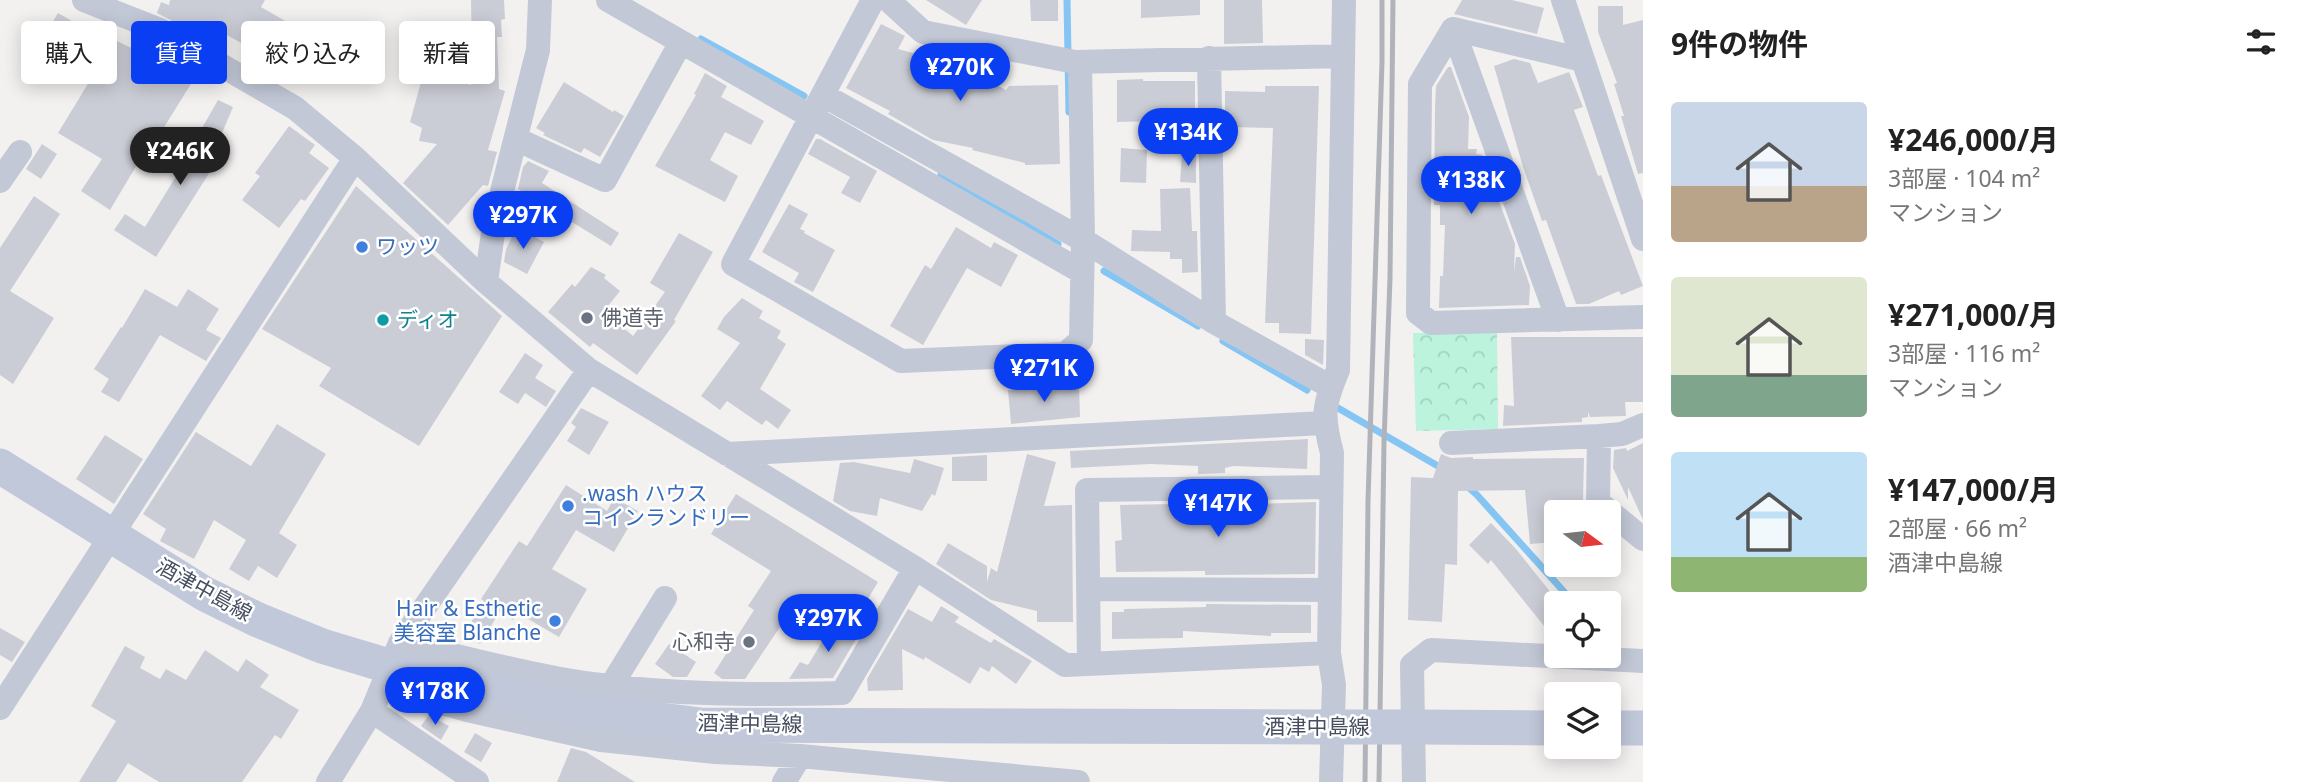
<!DOCTYPE html>
<html lang="ja">
<head>
<meta charset="utf-8">
<style>
	body { margin:0; font-family:"Noto Sans","Noto Sans JP",sans-serif; background:#f2f2f2; color:#222; height:100vh; display:flex; flex-direction:column; font-size:26px; white-space:nowrap }
	* { box-sizing:border-box; margin:0 }
	p { font-size:23px; color:#767676 }
	.icon { flex:none; width:38px; height:38px; fill:none; stroke:currentColor; stroke-width:2; stroke-linecap:round; stroke-linejoin:round }
	.map { position:relative; flex:1; overflow:hidden }
	.details { display:flex; flex-direction:column; background:#fff; width:665px }
	.details>* { flex:none }
	.top-card { position:absolute; left:21px; top:21px; width:665px; height:63px; display:flex; gap:14px }
	.needle { width:46px; rotate:105deg }
	.buttons { position:absolute; left:1544px; top:500px; display:grid; gap:14px }
	.buttons a { display:grid; place-items:center; width:77px; height:77px; border-radius:7px; background:#fff; box-shadow:0 4px 18px #0003; font-size:35px }
	.price { position:absolute; translate:-50% -60px; padding:0 16px; border-radius:24px; background:#0a3ef2; color:#fff; font-size:23px; line-height:46px; filter:drop-shadow(0 2px 4px #0008) }
	.price::after { content:''; position:absolute; left:50%; top:42px; width:21px; height:16px; margin-left:-10px; background:inherit; clip-path:polygon(0 0,100% 0,50% 100%) }
	.price.active { background:#222; color:#fff }
	ul { padding:0; list-style:none }
	li { display:flex; align-items:center; gap:21px; height:175px; padding:0 28px }
	li span { display:grid; place-items:center; flex:none; width:196px; height:140px; border-radius:7px; color:#555 }
	li>.icon { margin-inline-start:auto }
	span .icon { width:84px; height:84px; fill:#fffc; stroke-width:1 }
	li b { font-size:30px }
	h2 { display:flex; justify-content:space-between; align-items:center; height:84px; padding:0 28px; font-size:30px }
	.chip { padding:0 24px; border-radius:7px; background:#fff; box-shadow:0 4px 18px #0003; font-size:24px; line-height:63px }
	.chip.active { background:#0a3ef2; color:#fff }
	main { display:flex; flex:1; min-height:0 }
	.map>svg:first-child { display:block }
	.park { fill:url(#park-crowns) }
	.lines { fill:none; stroke-linecap:round; stroke-linejoin:round }
	.stream { stroke:#85c5f3; stroke-width:7 }
	.building { fill:#cbcdd6 }
	.minor { stroke:#c2c8d6; stroke-width:24 }
	.secondary { stroke:#c1c8da; stroke-width:35 }
	.rail { stroke:#b1b3bb; stroke-width:5 }
	.secondary-bridge { stroke:#c1c8da; stroke-width:35 }
	.shop-dot { fill:#3f7fe0; stroke:#fff; stroke-width:2.5 }
	.worship-dot { fill:#6b7280; stroke:#fff; stroke-width:2.5 }
	.culture-dot { fill:#0f9aa8; stroke:#fff; stroke-width:2.5 }
	.labels { text-anchor:middle; stroke-width:5; stroke-linejoin:round; paint-order:stroke }
	.shop-label { font-size:21px; fill:#366cbe; stroke:#fff; text-anchor:start }
	.worship-label { font-size:21px; fill:#5b616d; stroke:#fff; text-anchor:start }
	.culture-label { font-size:21px; fill:#0d838f; stroke:#fff; text-anchor:start }
	.street-label { font-size:21px; fill:#464e5f; stroke:#fff }
</style>
</head>
<body>
<main>
<div class="map">
<svg width="1643" height="782" viewBox="0 0 1643 782">
	<defs>
		<pattern id="park-crowns" width="20" height="18" patternUnits="userSpaceOnUse" patternTransform="scale(1.75)"><rect width="20" height="18" fill="#bbf3dd"/><path d="M2 6a3 3 0 1 1 6 0M12 15a3 3 0 1 1 6 0" fill="none" stroke="#a2d2c0"/></pattern>
	</defs>
	<rect width="100%" height="100%" fill="#f3f0f0"/>
	<path class="park" d="M1497,332L1498,429L1416,431L1413,333Z"/>
	<g class="lines">
		<path class="stream" d="M1067,0L1069,112
			M701,39L804,96
			M941,175L1058,244
			M1104,271L1198,326
			M1223,341L1307,390
			M1338,408L1443,469
			M1467,486L1477,495L1575,604"/>
	</g>
	<path class="building" d="M170,0H265L261,7L294,26L285,43L304,54L289,79L273,69L277,63L218,30L214,43L157,13L161,2L169,5Z
		M471,0H504L505,19L501,20L502,37H497L499,89L505,91L488,150L497,152L488,186L483,185L448,225L403,183L437,144L419,141L422,128L410,122L424,71L471,85L469,56H472Z
		M926,0H982L966,25Z
		M1030,0H1058V21H1031Z
		M1141,0H1200V15L1141,18Z
		M1224,0H1262L1263,43L1224,44Z
		M1462,0H1512L1544,8L1537,34L1454,14Z
		M1598,6H1623V25L1643,20V173L1638,174L1621,116H1624L1614,84L1617,83L1598,32Z
		M58,13L105,40L107,36L194,79L145,158H141L110,210L81,191L102,159L58,133L89,82L36,50Z
		M881,24L905,36L898,49L961,66L1006,90L1009,86L1058,85L1060,164L1025,165V163L972,150L973,148L933,140L888,114L890,111L846,88Z
		M1514,59L1530,63L1538,83L1569,72L1583,107L1574,110L1598,176L1601,175L1643,286L1621,295L1619,291L1589,304H1576L1546,220L1542,221L1523,167L1494,66Z
		M1448,67H1451L1469,117L1468,149H1477L1476,154L1482,155L1489,173V191H1495L1515,244L1514,272L1516,257H1520L1530,286L1529,305L1439,308L1440,276H1443L1445,225H1440V205H1434L1435,108L1436,86Z
		M705,73L727,86L721,97L764,121L751,145L725,132L710,160L738,176L725,202L655,166L696,95L694,94Z
		M1143,79V81H1195V120L1117,122V80Z
		M564,82L613,112L614,110L624,116L600,157L584,148L581,153L543,135L545,133L536,128Z
		M1265,86H1319L1311,334L1279,333V323H1265L1273,128L1228,127V120H1225V91L1265,92Z
		M218,100L233,107L214,152L220,156L156,257L114,230L125,214L145,227L200,137L198,135Z
		M289,126L315,145L309,153L329,168L305,201L301,199L279,228L242,200L260,176L255,173Z
		M816,139H820L877,171L860,203L841,193L850,177L808,154Z
		M42,144L57,154L41,179L26,169Z
		M1121,148L1147,150L1146,183L1120,182Z
		M1182,153L1196,154V183L1180,182Z
		M528,161L549,171L542,183L619,233L611,246L518,189L523,167Z
		M356,186L502,316L419,446L319,386L331,368L262,329Z
		M1190,188L1192,231H1197L1198,272L1182,273V259H1170V252L1131,251L1132,230L1161,231L1160,189Z
		M34,196L60,214L10,291L54,318L13,384L0,375V248Z
		M789,204L808,214L800,229L805,231L804,233L835,250L813,292L794,282L799,273L762,252Z
		M517,227L544,242L527,274L504,262L506,249Z
		M956,227L991,248L994,242L1018,255L1001,287L967,268L923,345L890,326L925,265L931,269Z
		M679,233L713,252L674,320L676,321L637,375L593,343L590,347L548,312L572,284L575,287L591,267L606,275L604,278L620,291L604,311L633,336L665,292L650,283Z
		M145,289L177,307L188,289L219,309L206,330L221,338L206,361L160,335L119,402L101,392L109,379L94,369L121,327L122,328Z
		M742,298L763,311L759,318L781,331L777,338L786,344L760,389L791,410L778,429L766,420L762,425L727,401L720,410L701,396L740,343L717,329L724,317Z
		M1511,337H1643V402H1625L1626,416L1590,417L1588,412V417L1582,418V422L1503,426L1504,405L1514,406Z
		M1305,339L1324,340L1323,365L1305,355Z
		M525,353L543,365L535,378L556,391L546,407L525,393L518,404L499,392Z
		M1079,384L1080,417L1011,424L1008,390Z
		M581,408L609,422L589,455L567,441L576,427L571,423Z
		M277,424L326,454L279,533L297,545L277,578L258,566L249,581L229,569L246,540L214,520L194,559L160,541L166,529L143,514L196,432L251,466Z
		M105,435L143,459L114,504L76,479Z
		M1308,439L1307,469L1233,466L1225,468V473L1198,474V466L1151,464L1071,468L1070,451Z
		M1643,443V520L1628,487V500L1613,468L1614,450L1626,448L1627,451Z
		M1027,454L1056,462L1044,506L1072,505L1073,622H1037V611L991,600L936,564L948,543L987,566V582L991,568L997,572Z
		M1441,454L1451,458L1473,457V459L1584,458L1583,502L1588,513H1556V542L1530,544L1525,490L1458,491L1457,565L1445,564L1442,622L1408,620L1411,477L1433,478Z
		M987,455V481H952V457Z
		M914,459L944,468L935,496L932,494L922,511L880,498L877,516L850,511L833,501L840,463L854,462L910,473Z
		M566,485L607,511L614,498L638,511L614,552L576,530L552,569L587,589L559,637L518,613L513,620L500,611L480,644L464,634L484,601L481,599L519,541L527,546Z
		M736,494L878,582L854,622L808,594L785,630L780,627L745,679H722L714,673L754,610L748,606L771,571L711,534Z
		M1316,502L1315,574L1205,575V571L1116,572L1115,541L1122,540L1120,505L1225,503V505Z
		M1491,523L1516,549L1556,599V617L1544,626L1491,560L1488,564L1469,545Z
		M1206,604L1311,605V633H1271V636L1183,631V638L1112,639V612H1124V609L1206,607Z
		M941,606L959,617L955,622L991,643L994,639L1032,661L1016,684L992,666L989,672L980,667L970,684L925,657L924,660L902,649L903,690L868,691L867,679L908,609L932,622Z
		M836,619L859,634L833,678L789,679L800,662L808,665Z
		M0,628L25,642L12,662L0,655Z
		M669,644L696,662L687,677H673L655,664Z
		M125,646L145,657L140,668L160,679L166,669L186,680L205,650L238,672L246,659L269,675L260,687L299,710L281,739L275,735L242,782H159L128,763L116,782H79L116,721L91,706Z
		M429,715L449,726L441,740L421,726Z
		M475,733L492,743L481,762L464,752Z
		M571,748L586,752L635,782H557Z"/>
	<g class="lines">
		<path class="minor" d="M84,0L160,30L295,108L355,158L486,282L589,370L915,568L1065,665L1329,653L1334,685L1331,782
			M608,0L1082,272
			M873,0L733,264L901,361L1065,354L1081,340L1083,240L1080,62
			M888,0L923,32L1075,62L1343,56
			M1563,0L1643,239
			M1453,29L1558,320
			M1209,58L1214,322
			M1583,60L1453,29L1420,84L1418,313L1431,323L1643,317
			M823,95L1083,240L1214,322L1331,387
			M516,139L605,180L681,42
			M0,181L20,152
			M486,282L495,219L538,50L540,0
			M1599,436L1598,502L1643,539
			M1451,443L1599,436L1622,434L1643,425
			M727,454L1324,423
			M1088,589L1330,590
			M400,643C461,656 522,674 584,683C670,695 755,695 842,693L915,568
			M1329,653L1332,453C1322,415 1323,406 1338,370L1344,0
			M1089,663L1087,490L1331,487
			M412,673L420,697L467,710L601,740L715,752L800,756L1078,782
			M611,686L665,598
			M0,708L355,158
			M372,711L477,782
			M328,782L372,711L400,643L589,370
			M784,782L800,756
			M1414,782L1412,665L1431,650L1643,661"/>
		<path class="secondary" d="M0,466L205,594L258,620L322,646L412,673L574,709L701,725L1323,727
			M1419,727L1556,728
			M1608,728H1643"/>
		<path class="rail" d="M1365,782L1368,501L1382,62V0
			M1379,782L1384,442L1390,278L1393,0"/>
		<path class="secondary-bridge" d="M1323,727H1419"/>
	</g>
	<g class="shop-dot">
		<circle cx="362" cy="247" r="7"/>
		<circle cx="568" cy="506" r="7"/>
		<circle cx="555" cy="621" r="7"/>
	</g>
	<g class="worship-dot">
		<circle cx="587" cy="318" r="7"/>
		<circle cx="749" cy="642" r="7"/>
	</g>
	<circle class="culture-dot" cx="383" cy="320" r="7"/>
	<g class="labels">
		<g class="shop-label">
			<text x="376" y="254">ワッツ</text>
			<text x="582" y="501">.wash ハウス<tspan x="582" dy="24">コインランドリー</tspan></text>
			<text x="541" y="616" text-anchor="end">Hair &amp; Esthetic<tspan x="541" dy="24">美容室 Blanche</tspan></text>
		</g>
		<g class="worship-label">
			<text x="601" y="325">佛道寺</text>
			<text x="735" y="649" text-anchor="end">心和寺</text>
		</g>
		<g class="culture-label">
			<text x="397" y="327">ディオ</text>
		</g>
		<g class="street-label">
			<text transform="translate(204 590) rotate(29)" y="7">酒津中島線</text>
			<text transform="translate(750 724) rotate(1)" y="7">酒津中島線</text>
			<text x="1317" y="734">酒津中島線</text>
		</g>
	</g>
</svg>
<div class="buttons">
<a><svg class="needle" viewBox="-14 -14 28 28"><path d="M0-13l5 13h-10z" fill="#e53935"/><path d="M0 13l5-13h-10z" fill="#767676"/></svg></a>
<a><svg class="icon" aria-label="locate" viewBox="0 0 24 24"><circle cx="12" cy="12" r="6"/><path d="M12 2v4M12 18v4M2 12h4M18 12h4"/></svg></a>
<a><svg class="icon" aria-label="layers" viewBox="0 0 24 24"><path d="M12 4l9 5-9 5-9-5zM3 14l9 5 9-5"/></svg></a>
</div>
<b class="price" style="left:960px;top:103px">¥270K</b>
<b class="price" style="left:1188px;top:168px">¥134K</b>
<b class="price active" style="left:180px;top:187px">¥246K</b>
<b class="price" style="left:1471px;top:216px">¥138K</b>
<b class="price" style="left:523px;top:251px">¥297K</b>
<b class="price" style="left:1044px;top:404px">¥271K</b>
<b class="price" style="left:1218px;top:539px">¥147K</b>
<b class="price" style="left:828px;top:654px">¥297K</b>
<b class="price" style="left:435px;top:727px">¥178K</b>
<div class="top-card">
<a class="chip">購入</a>
<a class="chip active">賃貸</a>
<a class="chip">絞り込み</a>
<a class="chip">新着</a>
</div>
</div>
<section class="details">
<h2>9件の物件<svg class="icon" aria-label="filters" viewBox="0 0 24 24"><path d="M4 7h16M4 17h16"/><circle cx="9" cy="7" r="2"/><circle cx="15" cy="17" r="2"/></svg></h2>
<ul>
<li><span style="background:linear-gradient(#c9d6e8 60%,#b9a48a 0)"><svg class="icon" aria-label="home" viewBox="0 0 24 24"><path d="M3 11l9-7 9 7M6 9v11h12V9"/></svg></span><div><b>¥246,000/月</b><p>3部屋 · 104 m²</p><p>マンション</p></div></li>
<li><span style="background:linear-gradient(#dfe7d0 70%,#7fa58c 0)"><svg class="icon" aria-label="home" viewBox="0 0 24 24"><path d="M3 11l9-7 9 7M6 9v11h12V9"/></svg></span><div><b>¥271,000/月</b><p>3部屋 · 116 m²</p><p>マンション</p></div></li>
<li><span style="background:linear-gradient(#bfe0f5 75%,#8fb573 0)"><svg class="icon" aria-label="home" viewBox="0 0 24 24"><path d="M3 11l9-7 9 7M6 9v11h12V9"/></svg></span><div><b>¥147,000/月</b><p>2部屋 · 66 m²</p><p>酒津中島線</p></div></li>
</ul>
</section>
</main>
</body>
</html>
